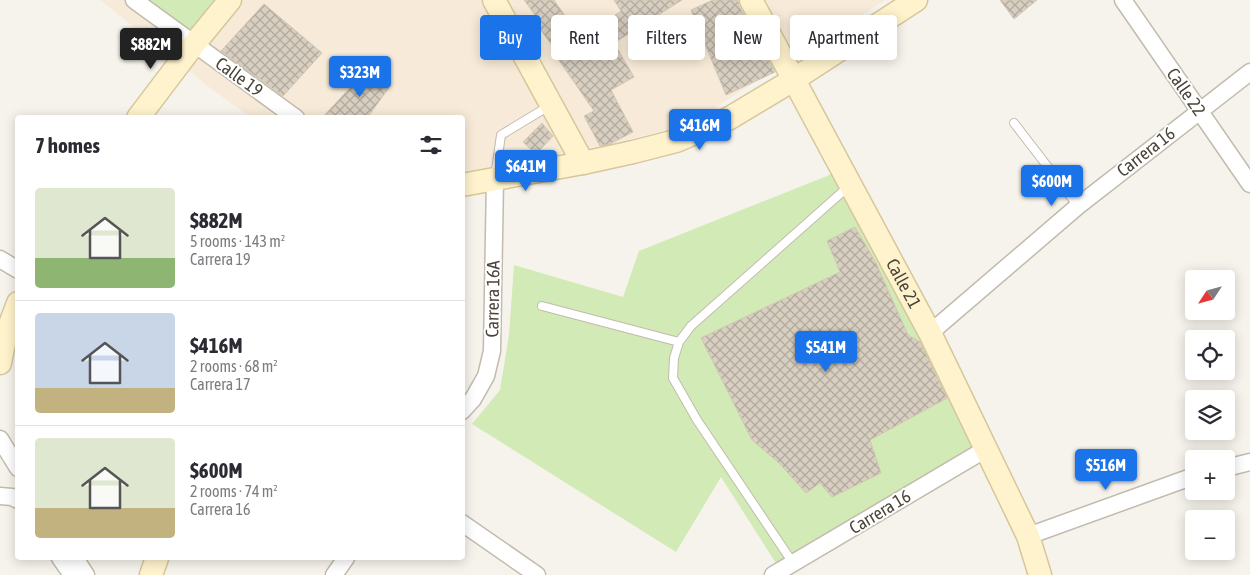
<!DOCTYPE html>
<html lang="en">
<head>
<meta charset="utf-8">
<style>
	body { margin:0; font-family:"Asap Condensed",sans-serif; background:#f2f2f3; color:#2b2b33; height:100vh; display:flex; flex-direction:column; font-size:19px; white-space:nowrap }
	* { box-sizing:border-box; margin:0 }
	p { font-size:16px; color:#7c7c81 }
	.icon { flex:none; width:28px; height:28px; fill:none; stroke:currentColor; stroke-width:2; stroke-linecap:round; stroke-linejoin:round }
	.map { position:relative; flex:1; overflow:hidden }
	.details { position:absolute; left:15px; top:115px; width:450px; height:445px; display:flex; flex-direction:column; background:#fff; border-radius:5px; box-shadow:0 2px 12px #0003 }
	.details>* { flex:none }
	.banner { position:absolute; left:480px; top:15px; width:475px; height:45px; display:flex; gap:10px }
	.needle { width:32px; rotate:234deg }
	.buttons { position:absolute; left:1185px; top:270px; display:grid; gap:10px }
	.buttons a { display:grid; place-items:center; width:50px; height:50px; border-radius:5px; background:#fff; box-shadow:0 2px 12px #0003; font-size:25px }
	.price { position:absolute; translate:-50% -42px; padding:0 11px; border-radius:5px; background:#1a73e8; color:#fff; font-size:16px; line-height:32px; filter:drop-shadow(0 1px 2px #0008) }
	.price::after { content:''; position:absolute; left:50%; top:30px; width:15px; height:11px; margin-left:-8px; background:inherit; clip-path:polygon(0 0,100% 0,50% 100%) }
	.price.on { background:#222; color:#fff }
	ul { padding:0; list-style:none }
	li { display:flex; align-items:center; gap:15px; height:125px; padding:0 20px }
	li+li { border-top:1px solid #e1e1e2 }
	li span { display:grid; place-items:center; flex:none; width:140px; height:100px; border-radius:5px; color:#555 }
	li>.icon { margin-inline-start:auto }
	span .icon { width:60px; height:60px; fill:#fffc; stroke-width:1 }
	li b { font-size:21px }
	h2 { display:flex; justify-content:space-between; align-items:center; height:60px; padding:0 20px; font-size:21px }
	.pill { padding:0 18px; border-radius:5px; background:#fff; box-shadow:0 2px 12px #0003; font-size:18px; line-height:45px }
	.pill.on { background:#1a73e8; color:#fff }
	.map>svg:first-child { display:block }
	.commercial { fill:#f7ead8 }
	.park { fill:#d2eab5 }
	.building { fill:url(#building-cross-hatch); stroke:#d3c7b4 }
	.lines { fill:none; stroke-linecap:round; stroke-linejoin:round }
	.lane-casing { stroke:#c2bbae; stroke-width:10 }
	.street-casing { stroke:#c2bbae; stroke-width:19 }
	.secondary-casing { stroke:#d6c79b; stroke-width:25 }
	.lane { stroke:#fff; stroke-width:8 }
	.street { stroke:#fff; stroke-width:16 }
	.secondary { stroke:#fff3cd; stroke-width:22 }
	.labels { text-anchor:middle; stroke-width:4; stroke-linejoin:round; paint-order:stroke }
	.street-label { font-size:18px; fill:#4b4439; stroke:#fff }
</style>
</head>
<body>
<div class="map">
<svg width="1250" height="575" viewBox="0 0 1250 575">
	<defs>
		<pattern id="building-cross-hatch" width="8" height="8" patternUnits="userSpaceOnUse" patternTransform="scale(1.25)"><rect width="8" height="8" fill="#d8cfc1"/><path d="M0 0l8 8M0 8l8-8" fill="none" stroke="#b1aa9e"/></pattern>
	</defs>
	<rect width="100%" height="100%" fill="#f6f3ec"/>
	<path class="commercial" d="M100,0H885L686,126L463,178L462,118L250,117L213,90Z"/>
	<path class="park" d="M134,0H230L194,44Z
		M842,170L986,449L781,571L721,477L676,552L472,424L500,390L509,335L514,265L623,297L639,251Z"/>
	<path class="building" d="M524,0H554L581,39L621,11L614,0H682L614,43L634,77L611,90L633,132L610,144L600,146L584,116L594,111L556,56L559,55L535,22L538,19Z
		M713,0H738L739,6L775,72L726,95L691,10Z
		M1000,0H1037L1014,19Z
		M264,4L322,53L283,96L221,51Z
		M368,68L391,85L367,118H322Z
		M542,123L553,136L536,154L523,142Z
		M855,227L876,263L908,335L920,342L947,398L870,440L881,473L832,497L820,483L806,493L779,463L752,440L701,338L840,272L827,241Z"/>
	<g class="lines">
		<g class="lane-casing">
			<path id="lane" d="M1014,123L1078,206
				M495,177L501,135L549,106
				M542,306L679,342
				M793,563L697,420L673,378L674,358L679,342L691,326L849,186"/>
		</g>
		<g class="street-casing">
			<path id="street" d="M134,0L296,118
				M1123,0L1250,184
				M0,259L18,270
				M930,333L1078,206L1250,72
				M462,411L473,399L486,376L492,351L495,179
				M0,439L18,468
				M1226,468L1250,462
				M0,496L12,497L18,500
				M462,523L537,575
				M1028,536L1194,476
				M60,558L72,575
				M75,558L86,575
				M334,575L346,558
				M773,575L986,449"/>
		</g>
		<g class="secondary-casing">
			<g id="secondary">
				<path d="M494,0L583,163"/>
				<path id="s1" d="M751,0L930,333L1028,536L1040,575"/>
				<path d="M138,118L194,44L230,0"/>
				<path d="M462,185L583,163L633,152L676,141L728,119L793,80L916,0"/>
				<path d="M0,363L5,338L18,303"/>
				<path d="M151,575L157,558"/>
			</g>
		</g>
		<use href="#lane" class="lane"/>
		<use href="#street" class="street"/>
		<use href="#secondary" class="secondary"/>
	</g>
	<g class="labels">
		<g class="street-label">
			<text transform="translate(239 77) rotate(36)" y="6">Calle 19</text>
			<text transform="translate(1186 92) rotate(55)" y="6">Calle 22</text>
			<text transform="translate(1146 152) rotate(-38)" y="6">Carrera 16</text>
			<text dy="6" stroke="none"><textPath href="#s1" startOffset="322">Calle 21</textPath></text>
			<text transform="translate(493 299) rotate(-89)" y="6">Carrera 16A</text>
			<text transform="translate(880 512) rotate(-31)" y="6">Carrera 16</text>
		</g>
	</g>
</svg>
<div class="buttons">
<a><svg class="needle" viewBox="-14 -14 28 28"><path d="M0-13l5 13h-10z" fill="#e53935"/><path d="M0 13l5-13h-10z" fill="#7c7c81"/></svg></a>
<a><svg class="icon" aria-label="locate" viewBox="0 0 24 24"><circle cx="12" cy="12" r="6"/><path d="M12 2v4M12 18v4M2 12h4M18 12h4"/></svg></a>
<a><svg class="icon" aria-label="layers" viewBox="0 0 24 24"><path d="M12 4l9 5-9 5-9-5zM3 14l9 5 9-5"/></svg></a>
<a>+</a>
<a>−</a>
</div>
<b class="price on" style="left:151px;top:70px">$882M</b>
<b class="price" style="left:360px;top:98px">$323M</b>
<b class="price" style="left:700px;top:151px">$416M</b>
<b class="price" style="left:526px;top:192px">$641M</b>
<b class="price" style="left:1052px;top:207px">$600M</b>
<b class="price" style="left:826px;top:373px">$541M</b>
<b class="price" style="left:1106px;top:491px">$516M</b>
<div class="banner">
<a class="pill on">Buy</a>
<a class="pill">Rent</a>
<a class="pill">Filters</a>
<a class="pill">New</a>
<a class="pill">Apartment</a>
</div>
<section class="details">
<h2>7 homes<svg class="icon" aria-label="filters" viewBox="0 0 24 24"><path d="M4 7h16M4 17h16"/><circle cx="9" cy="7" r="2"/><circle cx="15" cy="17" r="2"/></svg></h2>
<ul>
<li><span style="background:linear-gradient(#dfe7d0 70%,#8fb573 0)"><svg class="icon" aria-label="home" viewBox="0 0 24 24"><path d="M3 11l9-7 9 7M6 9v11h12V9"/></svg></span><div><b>$882M</b><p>5 rooms · 143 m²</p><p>Carrera 19</p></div></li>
<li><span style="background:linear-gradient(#c9d6e8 75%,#c2b280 0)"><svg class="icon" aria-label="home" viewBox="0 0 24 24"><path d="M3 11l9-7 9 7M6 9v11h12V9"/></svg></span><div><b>$416M</b><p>2 rooms · 68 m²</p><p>Carrera 17</p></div></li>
<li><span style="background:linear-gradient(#dfe7d0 70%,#c2b280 0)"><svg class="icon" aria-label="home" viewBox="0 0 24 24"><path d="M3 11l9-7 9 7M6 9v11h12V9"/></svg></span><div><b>$600M</b><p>2 rooms · 74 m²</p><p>Carrera 16</p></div></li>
</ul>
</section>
</div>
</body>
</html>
